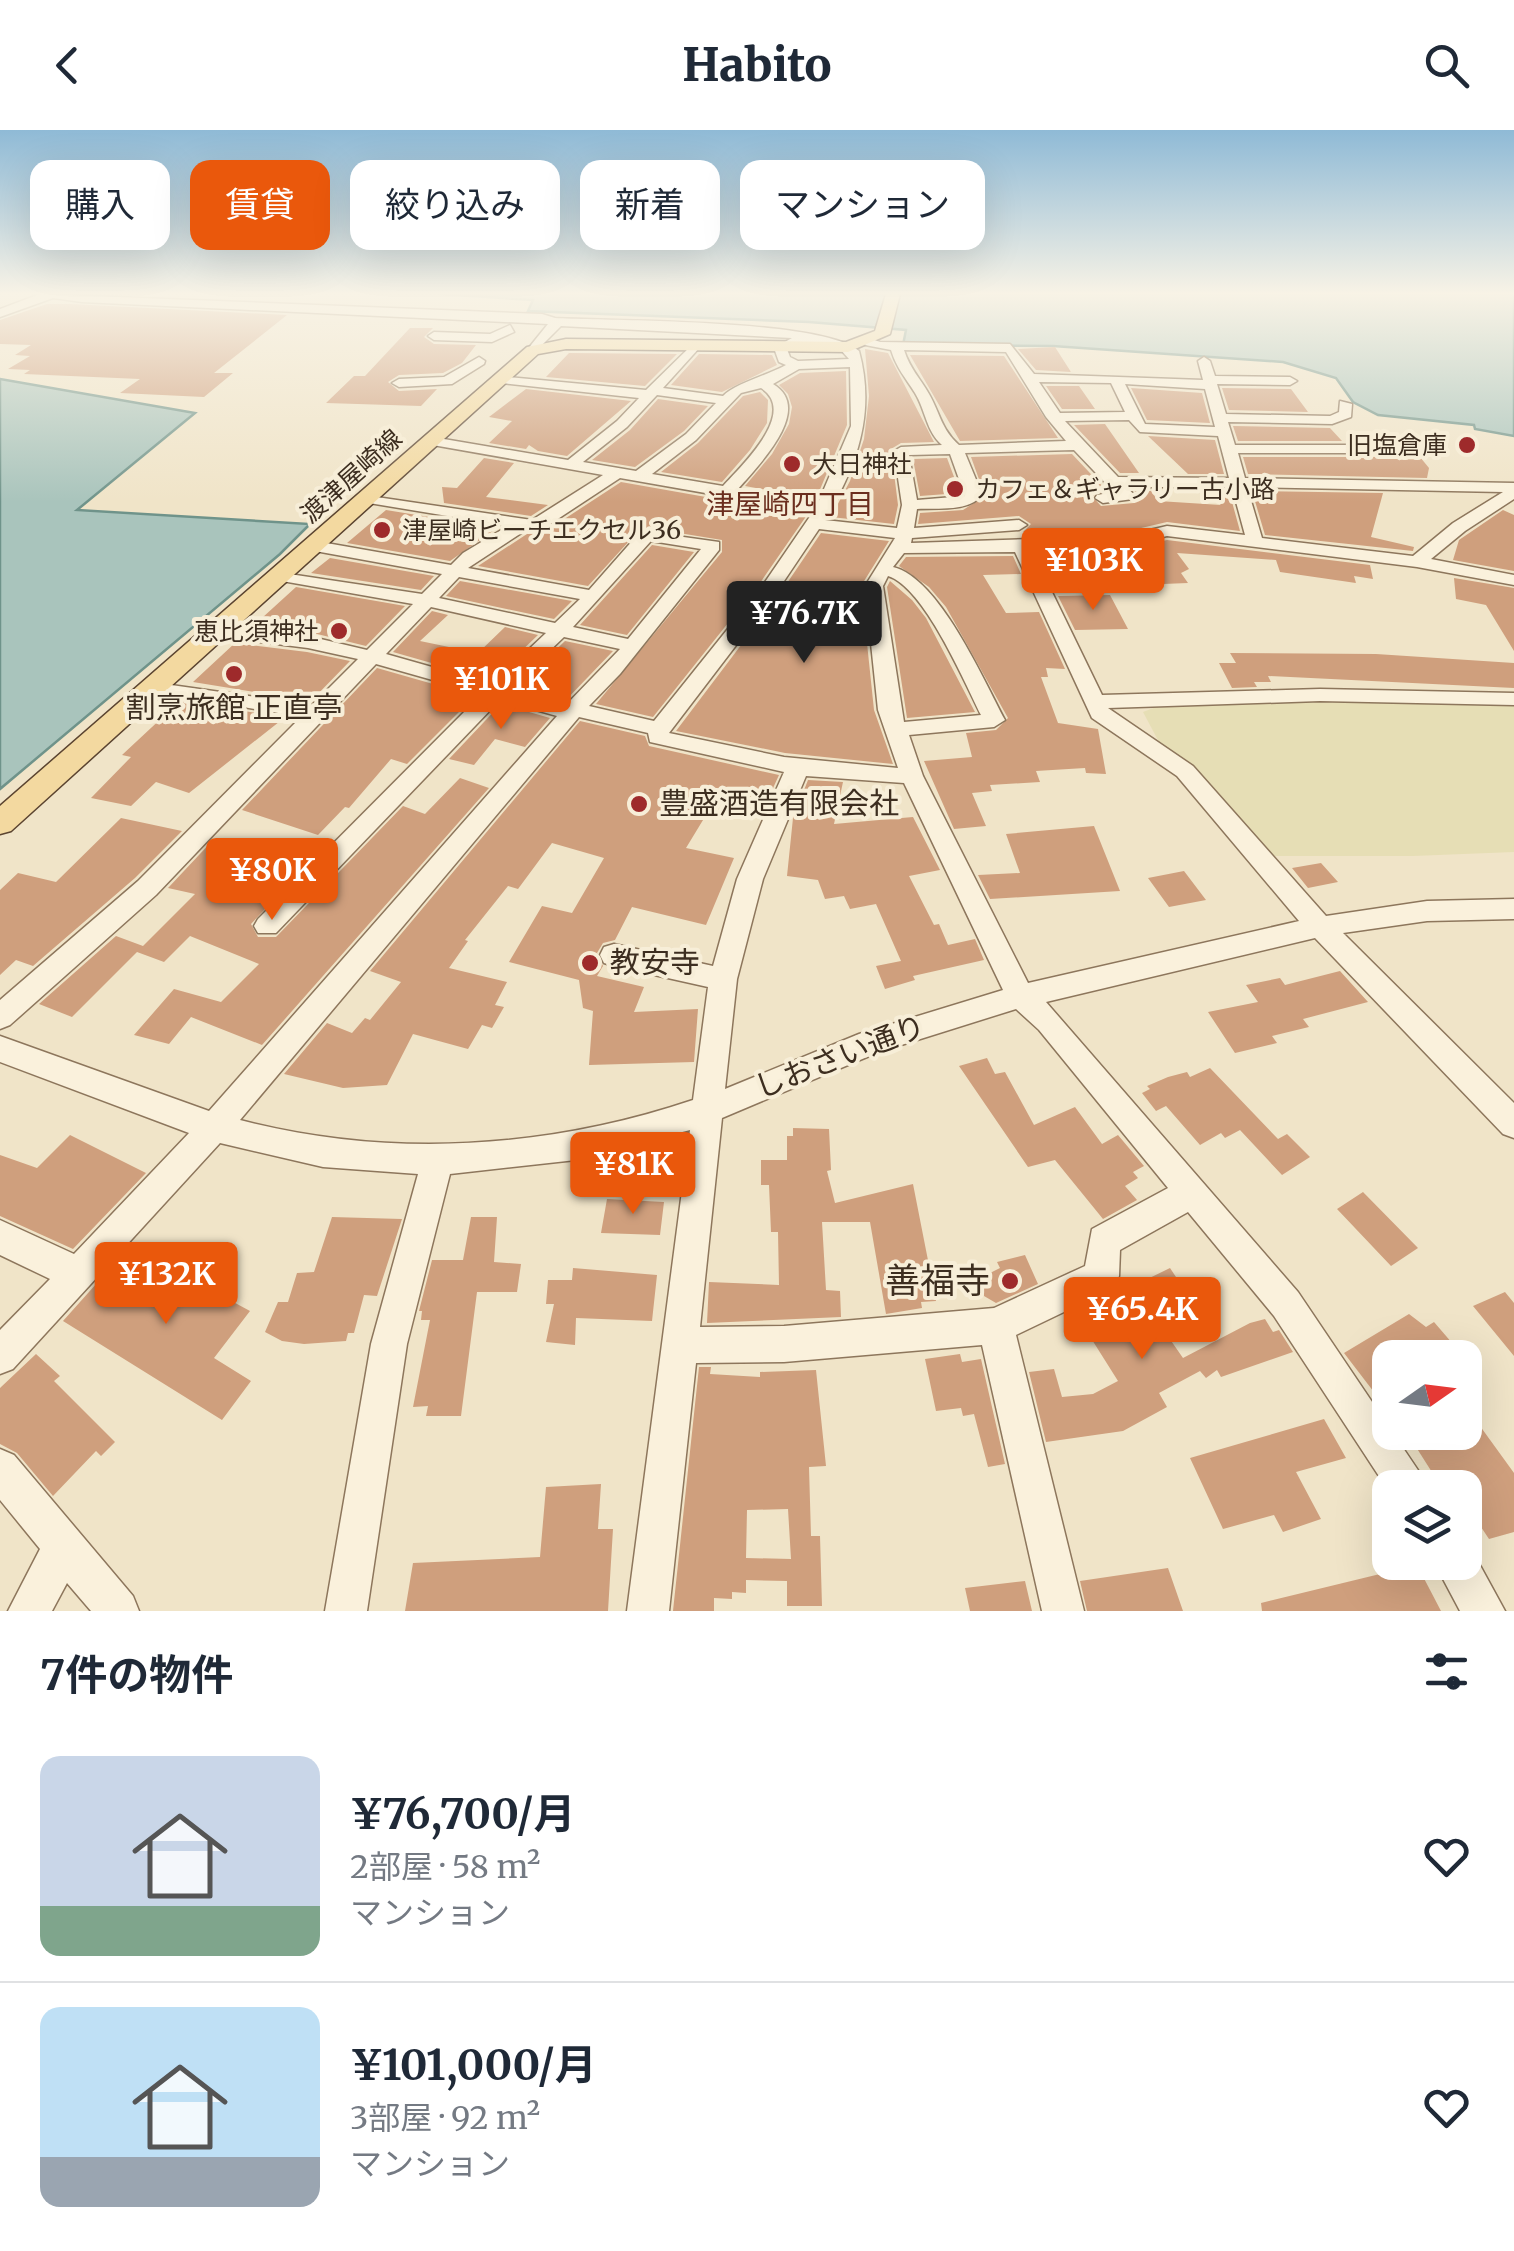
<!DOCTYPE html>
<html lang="ja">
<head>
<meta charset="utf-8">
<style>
	body { margin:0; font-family:Merriweather,"Noto Sans JP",serif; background:#f2f2f3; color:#1f2937; height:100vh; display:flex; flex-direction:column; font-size:38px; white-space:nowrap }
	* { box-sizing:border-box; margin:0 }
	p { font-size:32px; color:#747a83 }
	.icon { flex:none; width:55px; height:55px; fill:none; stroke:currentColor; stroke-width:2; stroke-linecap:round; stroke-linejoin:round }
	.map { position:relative; height:1481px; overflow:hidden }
	.details { display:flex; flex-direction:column; background:#fff; flex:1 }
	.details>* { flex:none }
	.guide { position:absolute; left:30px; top:30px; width:1000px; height:90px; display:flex; gap:20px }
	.needle { width:65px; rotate:76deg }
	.fabs { position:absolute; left:1372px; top:1210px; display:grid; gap:20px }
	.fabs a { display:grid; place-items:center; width:110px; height:110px; border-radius:20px; background:#fff; box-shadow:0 10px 40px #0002; font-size:50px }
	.price { position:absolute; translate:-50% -85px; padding:0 22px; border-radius:10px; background:#ea580c; color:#fff; font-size:32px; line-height:65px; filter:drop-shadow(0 2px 5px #0008) }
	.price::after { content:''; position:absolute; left:50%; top:60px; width:30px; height:22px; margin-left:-15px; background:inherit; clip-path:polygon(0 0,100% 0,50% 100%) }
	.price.selected { background:#222; color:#fff }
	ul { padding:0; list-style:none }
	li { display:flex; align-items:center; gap:30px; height:250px; padding:0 40px }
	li+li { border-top:2px solid #e0e1e3 }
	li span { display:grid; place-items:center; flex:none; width:280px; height:200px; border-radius:20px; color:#555 }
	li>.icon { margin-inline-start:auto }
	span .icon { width:120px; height:120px; fill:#fffc; stroke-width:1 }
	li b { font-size:42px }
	h2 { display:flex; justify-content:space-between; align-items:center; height:120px; padding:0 40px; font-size:42px }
	.tag { padding:0 35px; border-radius:20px; background:#fff; box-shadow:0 10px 40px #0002; font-size:35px; line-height:90px }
	.tag.selected { background:#ea580c; color:#fff }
	header { display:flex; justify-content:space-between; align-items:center; height:130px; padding:0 40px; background:#fff; font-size:45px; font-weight:800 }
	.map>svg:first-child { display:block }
	.farmland { fill:#e6deb5 }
	.water { fill:#a9c4bc; stroke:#6f938a; stroke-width:2.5 }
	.building { fill:#cf9f7d; fill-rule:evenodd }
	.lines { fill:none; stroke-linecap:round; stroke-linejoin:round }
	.minor-casing { stroke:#8d765c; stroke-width:3 }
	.major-casing { stroke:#5b4430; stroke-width:3 }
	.minor { fill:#faf1dc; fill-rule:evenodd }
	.major { fill:#f3d9a0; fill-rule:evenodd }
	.poi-dot { fill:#9e2a2b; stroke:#f7eed8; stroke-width:4 }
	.labels { text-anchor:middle; stroke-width:8; stroke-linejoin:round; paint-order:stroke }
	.far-poi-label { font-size:25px; fill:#3d2e20; stroke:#f7eed8; text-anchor:start }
	.far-street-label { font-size:25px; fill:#3d2e20; stroke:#f7eed8 }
	.far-neighbourhood-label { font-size:28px; fill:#6b2e1e; stroke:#f7eed8 }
	.poi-label { font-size:30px; fill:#3d2e20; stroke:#f7eed8; text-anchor:start }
	.street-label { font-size:30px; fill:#3d2e20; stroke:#f7eed8 }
	.near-poi-label { font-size:35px; fill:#3d2e20; stroke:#f7eed8; text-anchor:end }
</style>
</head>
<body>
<header><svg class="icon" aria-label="back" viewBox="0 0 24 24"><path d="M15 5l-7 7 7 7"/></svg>Habito<svg class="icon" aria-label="search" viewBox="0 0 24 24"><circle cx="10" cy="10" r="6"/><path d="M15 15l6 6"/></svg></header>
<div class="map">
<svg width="1514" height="1481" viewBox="0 0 1514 1481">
	<rect width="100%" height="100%" fill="#f0e4c8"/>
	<path class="farmland" d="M1385,568L1514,575V722L1413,726H1262L1160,614L1143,582L1161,575Z"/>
	<path class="water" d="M440,164H1514V306L1475,299L1474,295L1378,285L1353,272L1336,248L1283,232L1053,216L903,215L906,200L809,192L528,181L533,170Z
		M0,249L195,283L77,380L310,394L280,424L0,659Z"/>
	<path class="building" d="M47,174H70L287,185L214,243H233L204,267L120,263L140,249L24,244L30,240L8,239L30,226L15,225L31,215L0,214V190Z
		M410,198H433L424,207L434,214L476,215L462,233L443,243L399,245L388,252L399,261L437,259L421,276L326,273L354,246H365Z
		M1055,217L1071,242L1036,240L1018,219Z
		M865,219L888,223L934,312L901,313L891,319L898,375L894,394L831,387L850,351L864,309L869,266Z
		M569,223L677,224L645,256L546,247Z
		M699,224L772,225L777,235L722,262L671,255Z
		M910,225L1004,226L1058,308L960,311Z
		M846,241L847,295L816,369L745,356L772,324L789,294L792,277L788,264L779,255L800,243Z
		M1046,256H1079L1095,279H1062Z
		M1131,258L1202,263L1210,293L1147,290Z
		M1222,258L1291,259L1308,282L1229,280Z
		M526,259L631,271L567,326L538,321L529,315L526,319L489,313L512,291L489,287Z
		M760,262L768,270L767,293L750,320L722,352L661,342L698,313L743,266Z
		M658,269L708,276L684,301L635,337L592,330L630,300Z
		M1105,294L1139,343H1120L1074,295Z
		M1233,296L1330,298L1342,311H1238Z
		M1148,306L1215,310L1224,344H1188Z
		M1072,324L1106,360L1092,366L1101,376L1134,373L1139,366L1135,361H1151L1158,371L1221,375L1206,361H1229L1240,401L1167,392L1124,402L1083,404L1080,398L1023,402L1031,394L1019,386L918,394L920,383L963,380L985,366L971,327Z
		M1243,327H1420L1429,338L1427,348L1248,344Z
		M484,328L514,333L486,367L548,375L531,386L444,373L442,357L457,358Z
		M947,328L960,363L920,366L913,329Z
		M621,352L807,385L760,453L653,587L596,574L722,422V410L642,397L588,456L478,436L527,404L543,403Z
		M1252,361L1383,363L1371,407L1414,417L1413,421L1265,405Z
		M386,380L497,398L450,431L347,413Z
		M1503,380L1514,385V441L1453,430L1459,410Z
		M821,403L889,411L861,456L874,580L893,634L785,623L676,601L779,465Z
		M1167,410L1370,435L1373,449L1354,446L1356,453L1280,442L1276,430L1177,423L1189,439L1181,443L1188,453L1113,456L1093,421L1125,420Z
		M652,415L694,422L627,505L580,495Z
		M1013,426L1021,444L983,445L1006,483L1039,482L1065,539L1046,538L1048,547H1041L1058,593L1098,599L1106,644L1086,643L1085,638L1036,641L1040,652L990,655L992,661L972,663L986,696L954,699L924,631L972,627L966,603L996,600L1008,588L946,477L929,457L899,436L906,427Z
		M330,428L434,446L421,460L311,443Z
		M1454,448L1514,458V521L1486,475L1456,469Z
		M460,451L572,471L554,489L446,466Z
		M890,451L912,470L926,488L975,582L907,588L887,457Z
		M296,457L405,476L366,516L309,502L252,497Z
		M1110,465L1128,499L1075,500L1058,466Z
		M432,481L448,485L420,511L478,523L505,497L538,505L491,550L393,522Z
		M565,511L613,521L565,571L517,557Z
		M235,513L307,522L350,531L311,571L193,552Z
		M1230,523L1376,524L1514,533V558L1268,546L1271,552H1254L1257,557L1232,558L1219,533H1236Z
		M377,538L475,566L407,634L391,629L349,678L345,677L318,705L242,680Z
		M181,570L284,588L189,663L156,652L131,676L91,668L131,627L122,625Z
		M501,574L550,588L525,617L495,609L474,635L449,629Z
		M580,591L645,606L649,616L779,645L764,678L717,667L686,718L734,728L706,795L632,777L615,810L603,813L597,823L603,836L597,846L644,857L634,882L698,879L694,932L589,935L593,881L583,878L579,850L509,832L542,776L572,783L604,728L552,713L518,759L508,756L465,810L468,811L449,838L507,852L495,875L504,877L492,898L482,895L468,919L413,904L387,955L343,958L284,944L327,893L352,903L365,888L370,890L401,852L370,841Z
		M460,648L489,658L262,915L191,887L169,914L134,905L174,859L221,872L259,834L190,806L164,832L137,822L72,887L39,874L116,806L143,816L195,764L168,758L214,709L309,732L251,794L258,807H276L403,676L425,684Z
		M808,650L843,652L834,694L913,687L940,740L909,746L934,795L939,794L948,815L975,809L984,830L913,846L915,850L885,859L876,836L901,831L876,774L850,779L844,766L825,769L818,750L787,746L793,688Z
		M121,688L182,701L135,748L33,836L16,830L0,845V760L18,743L56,752Z
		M1094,696L1120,761L990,769L978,745L1020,743L1006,704Z
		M1321,733L1338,752L1308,758L1292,738Z
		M1184,741L1206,770L1169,777L1148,748Z
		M1340,841L1368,872L1303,889L1309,897L1272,906L1277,913L1235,923L1208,882L1258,872L1246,855L1280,848L1285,855Z
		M987,928L995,944L1005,942L1034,995L1075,977L1102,1014L1118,1005L1144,1036L1133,1042L1138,1048L1125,1056L1137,1070L1103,1089L1055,1030L1028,1037L959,936Z
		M1210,938L1278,1009L1287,1004L1310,1027L1282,1045L1240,1000L1225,1008L1221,1003L1200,1015L1166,976L1156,981L1142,963L1150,959L1147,956L1168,947L1187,942L1190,947Z
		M793,998L829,999L831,1040L827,1041L835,1073L913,1054L936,1171L921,1172L922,1178L886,1184L870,1092H822L826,1160L840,1161L841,1187L707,1193L709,1152L779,1155L778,1102H771L769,1055H761V1030H787V1006H793Z
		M70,1005L146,1043L73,1119L0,1086V1025L37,1038Z
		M1363,1062L1418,1118L1391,1136L1337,1079Z
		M607,1069L664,1072L660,1105L601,1103Z
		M332,1087L402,1089L377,1166L364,1165L354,1203H348L346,1211L304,1214L282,1211L265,1202L278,1172H288L297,1143L314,1142Z
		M471,1087H497L494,1132L521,1134L517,1162H477L461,1286H426L428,1276L413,1277L430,1190H421L422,1181H419L432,1130H463Z
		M131,1115L171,1138L178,1129L220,1152L213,1161L250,1181L214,1228L251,1251L222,1290L63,1191Z
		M1025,1125L1038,1154L996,1173L984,1166L982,1147L1000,1138L997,1132Z
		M573,1138L657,1145L652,1191L576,1188L575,1215L546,1212L554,1174H546L548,1150H572Z
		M1170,1138L1186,1162L1181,1164L1183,1167L1151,1182L1183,1228L1250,1193L1265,1189L1273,1202L1279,1200L1293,1222L1221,1247L1217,1240L1206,1248L1200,1241L1159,1263L1167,1277L1123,1301L1046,1312L1029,1242L1054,1239L1062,1267L1093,1264L1118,1251L1089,1205L1080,1210L1066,1188L1089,1177L1093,1183L1131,1164L1127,1159Z
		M1505,1162L1514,1173V1226L1473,1176Z
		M1409,1184L1426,1197L1434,1192L1465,1228H1390V1283L1344,1223Z
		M36,1224L60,1246L54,1251L115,1312L101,1326L96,1321L53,1366L17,1323L0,1314V1258Z
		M960,1224L962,1232L981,1229L1005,1334L988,1337L974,1284L963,1286L961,1278L936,1281L925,1229Z
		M699,1237H711L710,1244L760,1247V1242L816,1240L826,1336L809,1337L811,1406H820L822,1476H787V1451L746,1450V1463L732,1462V1469L714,1468V1481H673ZM788,1379L791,1429L746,1428L747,1380Z
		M1324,1289L1346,1328L1296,1342L1321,1389L1283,1402L1274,1385L1223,1399L1190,1328Z
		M1480,1296L1514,1343V1402L1489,1409L1479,1394L1472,1397L1465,1385V1342L1435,1347L1416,1317Z
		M601,1354L598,1399H613L608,1481H405L413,1433L540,1427L546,1357Z
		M1417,1435L1441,1481H1262L1261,1473Z
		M1168,1438L1183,1481H1087L1080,1451Z
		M1025,1451L1032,1481H970L965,1458Z"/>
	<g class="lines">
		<g class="minor-casing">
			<path id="minor" d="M40,164L542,184L555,188C614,191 822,189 859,221C876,283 857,336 825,390L897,398L902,375L894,321L901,317L942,315C926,301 926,281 915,263C905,247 897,239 891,220L865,215L869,208L880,212L1010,214L1034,244L1203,250L1198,231L1204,227L1210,231L1215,246L1290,247L1297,251L1290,255L1217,254L1226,284L1330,286L1339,282L1340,271L1352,274L1351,287L1332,294L1228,292L1235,315H1391L1398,319L1391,323H1238L1245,348L1514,353V369L1465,401L1431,429L1514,445V455L1417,437L1167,406L1124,416L1032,421L1102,565L1320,559L1514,563V575L1320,571L1108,578L1193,636L1326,786L1427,771L1514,769V789L1427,791L1343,803L1514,973V1008L1503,1004L1315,808L1046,872L1298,1162L1430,1358H1390V1363L1274,1186L1188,1082L1120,1120L1119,1146L1114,1158L1016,1205L1084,1481H1042L982,1215L784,1232L696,1233L669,1481H627L690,1000L576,1030L450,1044L407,1214L367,1481H325L371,1214L418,1044L323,1037L220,1013L13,1239L0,1244V1200L50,1149L0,1125V1090L74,1124L189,1003L0,932V906L209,981L557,586L500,570L276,803H258L254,796L258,789L482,564L376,534L156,765L10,895L0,899V870L138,751L301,587L157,562L147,556L150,552L312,575L358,529L308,518L219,507L212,505V497L308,506L367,520L413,474L282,451L273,446L276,442L422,464L442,444L315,421L306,416L315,411L451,435L463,423L508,396L369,373L363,371V365L532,390L603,345L427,314L425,311L432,307L568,330L617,291L639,268L502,253L497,252V246L646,260L695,212L701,216L663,258L723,266C734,254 768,245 786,235L779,232L774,218L792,208L561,196L533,224L527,220L548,194L82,172L53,168L0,187V179ZM817,212L840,219L849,229L798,231L790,227L787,219ZM904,220L1006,222L1046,287L1066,311L959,315C941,299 940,283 929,264C920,248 910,239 904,220ZM850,237L851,296L818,373L738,359C758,336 815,279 773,254L799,239ZM1039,252L1111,253L1125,282L1060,283ZM1125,254L1205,259L1215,297L1145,294ZM761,258C799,282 741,336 723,356L652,344L696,310L741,263ZM657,265L716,273L686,304L636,341L583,332L627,297ZM1129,290L1140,302L1218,306L1229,348L1118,347L1065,291ZM1074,320L1114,362L1097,365L1095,368L1103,373L1133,369L1135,366L1127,357H1232L1245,405L1167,396L1124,406L911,413L912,408L1019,400L1027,395L1019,390L914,398L917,379C937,378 972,382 982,364L965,323ZM950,324L965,366L917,370L909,325ZM620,348L813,382L763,455L654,591L589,576L620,544L719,420V412L641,401L589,460L468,438L526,400H541ZM1247,357L1503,362L1453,393L1413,426L1262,408ZM819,399L895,408L865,456L878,580L898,638L784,627L669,603L776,463ZM651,411L701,419L628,509L573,497ZM1015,422L1092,588L1177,646L1299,791L1028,853L923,646L909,605L994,597L1005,590C983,549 939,448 893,437L904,423ZM888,446C924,457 964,551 981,585L904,592L883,456ZM459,447L580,469L555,493L439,468ZM431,477L546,503L492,554L386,524ZM564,507L620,519L566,575L510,559ZM579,587L648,603L650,612L784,642L737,749L713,836L614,814L604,817L600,825L604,833L614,836L708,857L693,970C547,1019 390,1029 240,990ZM806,646L904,653L1003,860L859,904L725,959L737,849L763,749ZM1016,879L1039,900L1168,1058L1092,1099L1085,1136L994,1178L784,1196L700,1197L722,988L879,922Z
				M510,195L514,202L492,212L434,210L428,206L434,202L490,204Z
				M479,227L485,231L484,234L452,254L399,257L392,253L399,249L444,247Z
				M0,1319L14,1325L133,1466L139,1481H91L67,1453L52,1481H8L40,1419L0,1370Z
				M1465,1415L1470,1417L1505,1481H1460L1434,1432H1465Z"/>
		</g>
		<g class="major-casing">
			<path id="major" d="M886,164H900L890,204L848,222L566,219L538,224L11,701L0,704V676L527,217L566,209L846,212L875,201Z"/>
		</g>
		<use href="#minor" class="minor"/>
		<use href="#major" class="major"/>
	</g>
	<linearGradient id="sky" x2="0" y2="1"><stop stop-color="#8fbad6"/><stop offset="0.44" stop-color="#f8f3e6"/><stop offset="1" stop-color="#f8f3e6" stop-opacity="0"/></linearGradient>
	<rect width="1514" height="372" fill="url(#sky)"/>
	<g class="poi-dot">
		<circle cx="1467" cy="315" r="10"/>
		<circle cx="792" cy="334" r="10"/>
		<circle cx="955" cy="359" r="10"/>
		<circle cx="382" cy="400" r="10"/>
		<circle cx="339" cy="501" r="10"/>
		<circle cx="234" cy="544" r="10"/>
		<circle cx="639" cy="674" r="10"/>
		<circle cx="590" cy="833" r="10"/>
		<circle cx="1010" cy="1151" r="10"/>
	</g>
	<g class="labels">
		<g class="far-poi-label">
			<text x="1447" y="324" text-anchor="end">旧塩倉庫</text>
			<text x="812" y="343">大日神社</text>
			<text x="975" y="368">カフェ＆ギャラリー古小路</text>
			<text x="402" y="409">津屋崎ビーチエクセル36</text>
			<text x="319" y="510" text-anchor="end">恵比須神社</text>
		</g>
		<g class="far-street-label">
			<text transform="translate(351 346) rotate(-42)" y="9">渡津屋崎線</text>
		</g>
		<g class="far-neighbourhood-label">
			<text x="790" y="384">津屋崎四丁目</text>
		</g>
		<g class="poi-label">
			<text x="234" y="588" text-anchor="middle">割烹旅館 正直亭</text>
			<text x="659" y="684">豊盛酒造有限会社</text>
			<text x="610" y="843">教安寺</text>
		</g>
		<g class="street-label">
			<text transform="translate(840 927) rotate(-21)" y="10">しおさい通り</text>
		</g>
		<g class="near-poi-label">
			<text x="990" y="1163">善福寺</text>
		</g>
	</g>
</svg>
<div class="fabs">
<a><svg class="needle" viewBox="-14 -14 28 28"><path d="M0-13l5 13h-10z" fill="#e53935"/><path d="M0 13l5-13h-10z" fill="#747a83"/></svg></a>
<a><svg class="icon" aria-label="layers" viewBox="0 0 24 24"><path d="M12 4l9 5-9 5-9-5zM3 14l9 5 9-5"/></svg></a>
</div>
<b class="price" style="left:1093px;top:483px">¥103K</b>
<b class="price selected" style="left:804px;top:536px">¥76.7K</b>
<b class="price" style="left:501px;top:602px">¥101K</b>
<b class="price" style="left:272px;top:793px">¥80K</b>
<b class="price" style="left:633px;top:1087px">¥81K</b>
<b class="price" style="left:166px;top:1197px">¥132K</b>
<b class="price" style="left:1142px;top:1232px">¥65.4K</b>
<div class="guide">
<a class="tag">購入</a>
<a class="tag selected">賃貸</a>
<a class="tag">絞り込み</a>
<a class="tag">新着</a>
<a class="tag">マンション</a>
</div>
</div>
<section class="details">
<h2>7件の物件<svg class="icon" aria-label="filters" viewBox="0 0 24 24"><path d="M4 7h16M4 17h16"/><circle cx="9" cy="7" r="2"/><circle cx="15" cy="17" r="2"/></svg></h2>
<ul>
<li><span style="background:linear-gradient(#c9d6e8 75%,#7fa58c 0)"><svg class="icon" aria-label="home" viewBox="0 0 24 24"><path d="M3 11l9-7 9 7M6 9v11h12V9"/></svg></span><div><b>¥76,700/月</b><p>2部屋 · 58 m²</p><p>マンション</p></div><svg class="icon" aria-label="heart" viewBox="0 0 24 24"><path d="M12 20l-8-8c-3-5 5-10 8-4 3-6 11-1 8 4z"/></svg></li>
<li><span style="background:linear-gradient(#bfe0f5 75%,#9aa5b1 0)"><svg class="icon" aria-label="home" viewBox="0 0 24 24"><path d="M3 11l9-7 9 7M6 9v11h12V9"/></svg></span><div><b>¥101,000/月</b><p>3部屋 · 92 m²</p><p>マンション</p></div><svg class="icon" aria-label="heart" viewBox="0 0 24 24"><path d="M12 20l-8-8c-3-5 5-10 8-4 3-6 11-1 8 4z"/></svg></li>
</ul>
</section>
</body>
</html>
